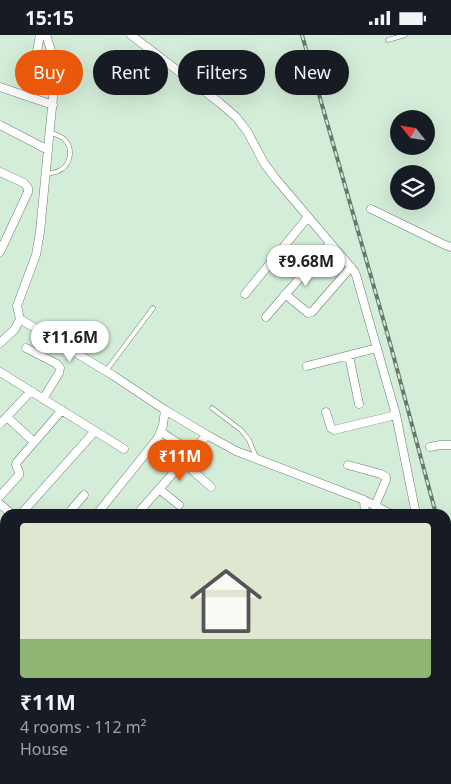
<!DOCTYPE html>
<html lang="en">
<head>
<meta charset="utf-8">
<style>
	body { margin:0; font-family:"Noto Sans",sans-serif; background:#20242c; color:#f1f3f6; height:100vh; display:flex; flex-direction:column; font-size:19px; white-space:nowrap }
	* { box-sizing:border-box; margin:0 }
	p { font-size:16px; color:#9ea1a6 }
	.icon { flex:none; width:28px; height:28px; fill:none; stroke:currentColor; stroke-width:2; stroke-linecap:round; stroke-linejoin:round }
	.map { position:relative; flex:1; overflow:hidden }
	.details { position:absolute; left:0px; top:474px; width:451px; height:276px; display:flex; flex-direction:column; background:#171b24; border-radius:15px 15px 0 0; box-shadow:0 5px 20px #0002 }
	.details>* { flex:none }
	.hud { position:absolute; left:15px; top:15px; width:421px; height:45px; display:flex; gap:10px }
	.needle { width:32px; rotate:300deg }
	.fabs { position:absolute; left:390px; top:75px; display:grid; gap:10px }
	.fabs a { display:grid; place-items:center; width:45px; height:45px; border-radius:50%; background:#171b24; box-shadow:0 5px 20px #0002; font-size:25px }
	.price { position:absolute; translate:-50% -42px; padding:0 11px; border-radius:18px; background:#fff; color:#222; font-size:16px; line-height:32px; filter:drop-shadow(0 1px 2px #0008) }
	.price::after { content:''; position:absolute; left:50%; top:30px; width:15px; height:11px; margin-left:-8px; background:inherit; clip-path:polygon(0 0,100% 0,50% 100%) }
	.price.current { background:#ea580c; color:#fff }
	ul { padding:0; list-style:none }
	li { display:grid; align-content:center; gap:10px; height:265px; padding:0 20px }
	li span { display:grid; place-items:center; height:155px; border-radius:5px; color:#555 }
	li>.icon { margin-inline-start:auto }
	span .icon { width:90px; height:90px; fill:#fffc; stroke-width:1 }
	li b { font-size:21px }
	.chip { padding:0 18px; border-radius:22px; background:#171b24; box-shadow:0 5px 20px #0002; font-size:18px; line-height:45px }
	.chip.current { background:#ea580c; color:#fff }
	.status { display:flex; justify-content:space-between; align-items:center; height:35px; padding:0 25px; background:#171b24; direction:ltr }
	.status svg { height:14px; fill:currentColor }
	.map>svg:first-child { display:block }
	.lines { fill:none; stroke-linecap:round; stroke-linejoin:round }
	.service-casing { stroke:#69816d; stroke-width:5 }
	.minor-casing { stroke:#69816d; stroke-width:9 }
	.tertiary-casing { stroke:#69816d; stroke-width:11 }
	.service { stroke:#fff; stroke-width:4 }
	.minor { stroke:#fff; stroke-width:8 }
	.tertiary { stroke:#fff; stroke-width:10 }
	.rail-casing { stroke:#67786b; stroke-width:4 }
	.rail { stroke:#d3edd8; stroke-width:2; stroke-dasharray:5.5; stroke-linecap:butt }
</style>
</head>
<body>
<div class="status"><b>15:15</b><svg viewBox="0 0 49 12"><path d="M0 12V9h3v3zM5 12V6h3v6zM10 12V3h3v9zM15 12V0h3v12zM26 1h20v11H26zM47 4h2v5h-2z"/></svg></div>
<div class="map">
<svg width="451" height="749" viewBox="0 0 451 749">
	<rect width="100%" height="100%" fill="#d3edd8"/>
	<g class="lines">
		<g class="service-casing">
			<path id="service" d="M388,5L405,0
				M46,139C51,138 57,138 62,134C71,128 73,113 65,105C61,101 55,99 50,98
				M106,336L153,273
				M212,373L241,395L249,405L256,422"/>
		</g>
		<g class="minor-casing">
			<path id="minor" d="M131,0L220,68L236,82L247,96L264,128L276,144L354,236L356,240L396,380L416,479
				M31,48L40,0
				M0,52L53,70
				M0,90L48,115
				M0,137L24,148L28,153V157L0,217
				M371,174L445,210L451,212
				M245,259L308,182
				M285,259L308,278L312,277L351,232
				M266,282L330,208
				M20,284L114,341L165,375L207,400L236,416L364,465L391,479
				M0,308L15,294L20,284L17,271L36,220L40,197L55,41C54,26 51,14 46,0
				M26,313L57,329L60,333L59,338L43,364
				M349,321L359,369
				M307,331L377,313
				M0,337L124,414
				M326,377L331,393L334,395L396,380
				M7,382L34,407
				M0,389L31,356
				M161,397L192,417
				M430,412L440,410H451
				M183,427L211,452
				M348,430L381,439L386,442V445L375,471
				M159,454L179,470
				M0,461L19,440V437L16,430L17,427L62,375
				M364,465L365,479
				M0,469L12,479
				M21,479L95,396
				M68,479L84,460
				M97,479L158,403L163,390L165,375
				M137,479L207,400
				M0,495L5,500
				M0,554L5,557
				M0,597H5
				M0,638L5,636
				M109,745L115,749
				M220,745L223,749
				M248,745L251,749
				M293,745L296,749
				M182,746L185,749
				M87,749L90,745
				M143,749L150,745
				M300,749L306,745"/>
		</g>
		<g class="tertiary-casing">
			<path id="tertiary" d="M446,509L451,507
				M360,745L362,749"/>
		</g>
		<use href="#service" class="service"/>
		<use href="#minor" class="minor"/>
		<use href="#tertiary" class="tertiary"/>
		<g class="rail-casing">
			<path id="rail" d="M302,0L390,308L436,479
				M446,516L451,532"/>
		</g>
		<use href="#rail" class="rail"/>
	</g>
</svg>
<div class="fabs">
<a><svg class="needle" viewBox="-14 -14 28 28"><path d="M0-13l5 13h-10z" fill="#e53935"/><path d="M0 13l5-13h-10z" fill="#9ea1a6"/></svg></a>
<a><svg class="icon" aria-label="layers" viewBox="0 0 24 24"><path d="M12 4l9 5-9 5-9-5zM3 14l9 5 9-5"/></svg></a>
</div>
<b class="price" style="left:306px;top:252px">₹9.68M</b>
<b class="price" style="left:70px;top:328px">₹11.6M</b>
<b class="price current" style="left:180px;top:447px">₹11M</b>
<div class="hud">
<a class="chip current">Buy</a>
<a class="chip">Rent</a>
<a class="chip">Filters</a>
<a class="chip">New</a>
</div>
<section class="details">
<ul>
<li><span style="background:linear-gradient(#dfe7d0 75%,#8fb573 0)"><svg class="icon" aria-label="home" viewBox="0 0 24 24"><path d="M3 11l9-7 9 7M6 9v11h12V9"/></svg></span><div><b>₹11M</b><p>4 rooms · 112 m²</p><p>House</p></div></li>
</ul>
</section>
</div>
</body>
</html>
